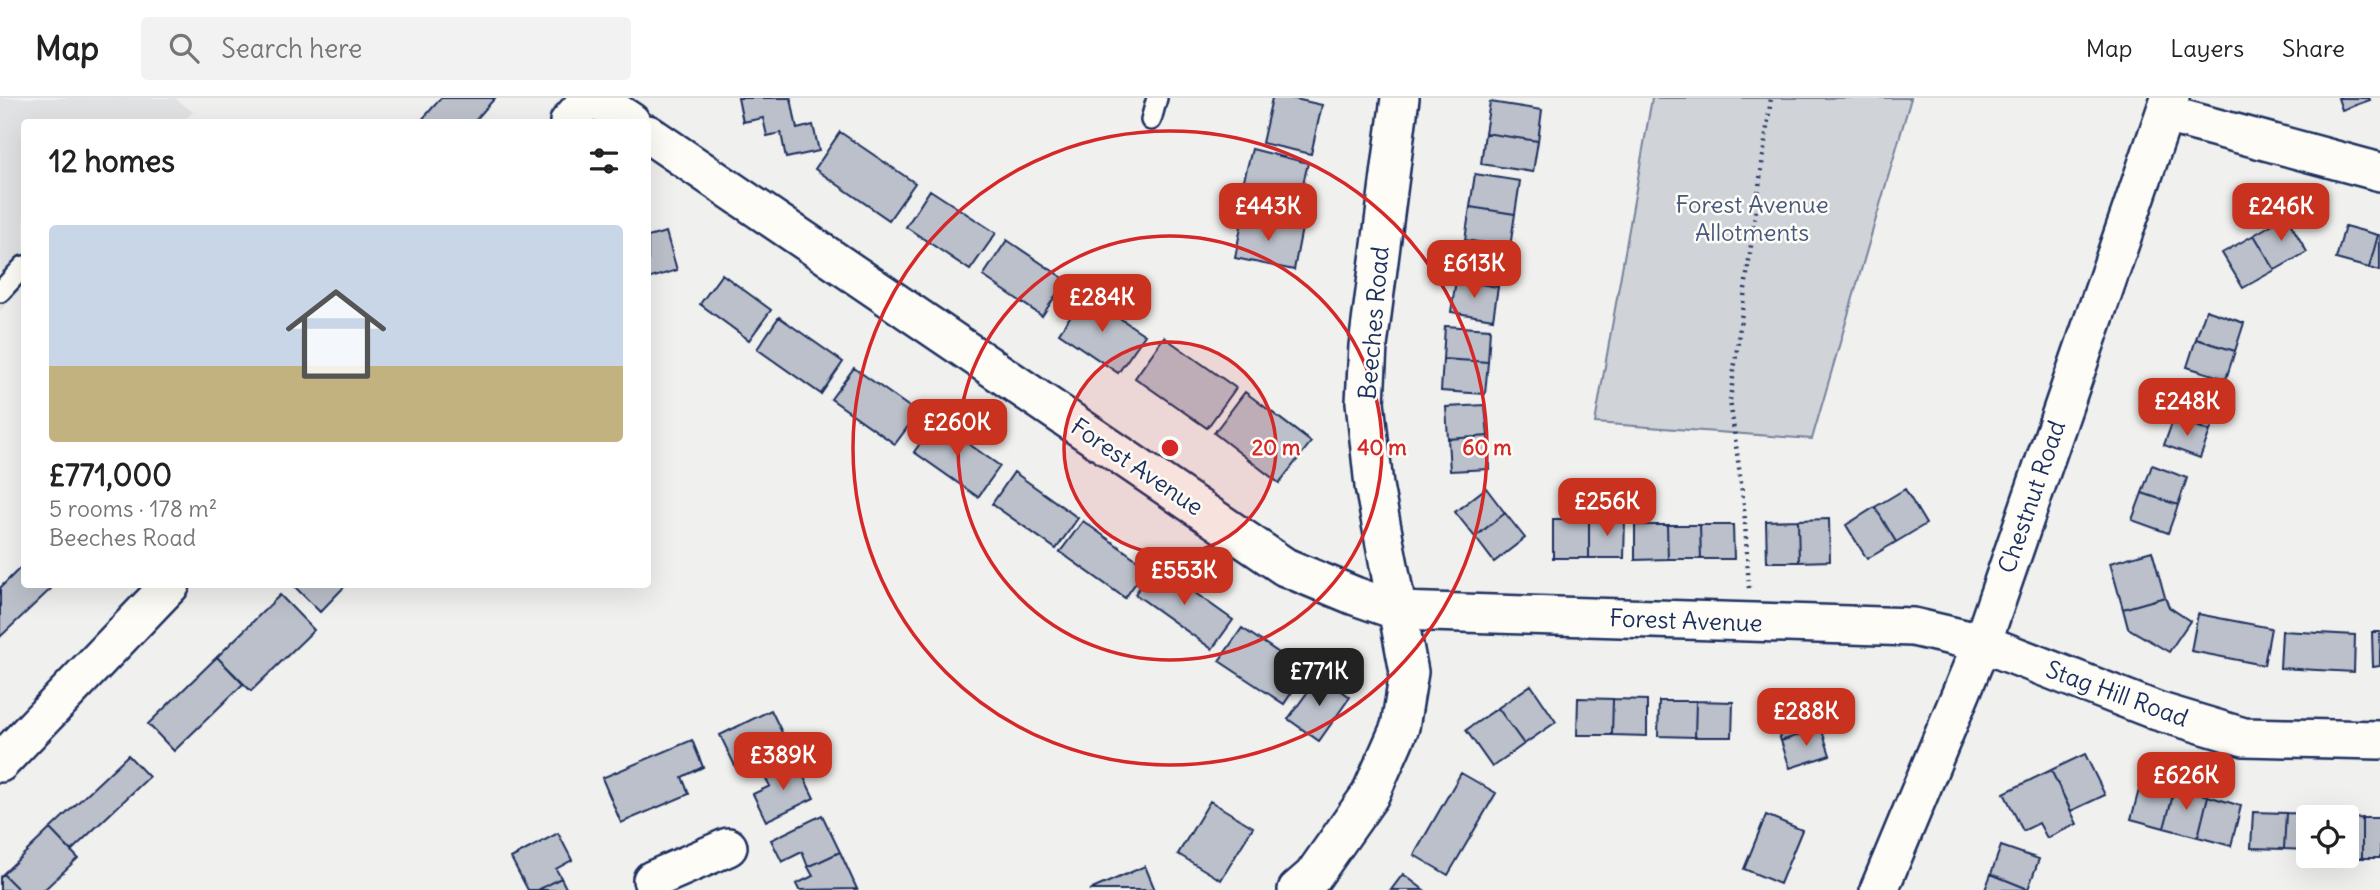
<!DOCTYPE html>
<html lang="en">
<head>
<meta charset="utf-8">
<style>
	body { margin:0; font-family:Delius,sans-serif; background:#f2f2f2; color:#222; height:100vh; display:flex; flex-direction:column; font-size:26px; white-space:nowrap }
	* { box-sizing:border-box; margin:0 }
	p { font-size:23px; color:#767676 }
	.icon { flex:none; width:38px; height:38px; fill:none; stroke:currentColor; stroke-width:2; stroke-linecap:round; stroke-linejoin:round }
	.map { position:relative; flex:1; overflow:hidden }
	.side { position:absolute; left:21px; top:21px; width:630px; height:469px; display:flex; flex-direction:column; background:#fff; border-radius:7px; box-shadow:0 7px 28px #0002 }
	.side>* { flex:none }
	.controls { position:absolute; left:2296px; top:707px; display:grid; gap:14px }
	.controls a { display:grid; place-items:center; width:63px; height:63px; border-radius:7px; background:#fff; box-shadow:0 7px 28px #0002; font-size:35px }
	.price { position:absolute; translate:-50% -60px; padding:0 16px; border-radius:14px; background:#c8321e; color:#fff; font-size:23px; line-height:46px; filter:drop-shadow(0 2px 4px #0008) }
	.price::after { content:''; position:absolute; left:50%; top:42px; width:21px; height:16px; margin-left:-10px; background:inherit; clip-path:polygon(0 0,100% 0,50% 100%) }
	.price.on { background:#222; color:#fff }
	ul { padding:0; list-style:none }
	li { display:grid; align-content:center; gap:14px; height:371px; padding:0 28px }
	li span { display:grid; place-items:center; height:217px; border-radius:7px; color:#555 }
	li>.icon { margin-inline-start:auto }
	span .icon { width:126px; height:126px; fill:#fffc; stroke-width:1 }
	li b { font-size:30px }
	h2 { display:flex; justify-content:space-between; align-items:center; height:84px; padding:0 28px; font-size:30px }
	header { display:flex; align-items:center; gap:42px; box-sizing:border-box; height:98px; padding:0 35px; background:#fff; border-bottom:2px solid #e0e0e0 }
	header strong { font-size:33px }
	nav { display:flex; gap:38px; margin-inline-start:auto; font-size:24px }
	.search { width:490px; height:63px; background:#f2f2f2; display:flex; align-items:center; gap:18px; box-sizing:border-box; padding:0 24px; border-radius:7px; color:#767676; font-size:26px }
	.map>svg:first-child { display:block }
	.built { fill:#e0e2e3 }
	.green { fill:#d0d3d8; stroke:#76819b; stroke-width:2 }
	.building { fill:#bbc0ca; stroke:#1b2f5e; stroke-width:2 }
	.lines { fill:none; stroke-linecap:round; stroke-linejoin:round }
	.service-casing { stroke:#1b2f5e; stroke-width:24 }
	.minor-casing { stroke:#1b2f5e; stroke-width:42 }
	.path { stroke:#1b2f5e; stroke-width:4.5; stroke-dasharray:2 5; stroke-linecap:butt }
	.service { stroke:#fdfcf7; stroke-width:19 }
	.minor { stroke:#fdfcf7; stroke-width:37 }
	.ring { fill:none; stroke:#d62828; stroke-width:3.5 }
	.labels { text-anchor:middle; stroke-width:5; stroke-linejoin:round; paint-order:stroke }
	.park-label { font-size:24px; fill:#48587c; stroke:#fdfcf7 }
	.street-label { font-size:24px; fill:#1b2f5e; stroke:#fdfcf7 }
	.centre { fill:#d62828; stroke:#fdfcf7; stroke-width:3.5 }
	.ring-label { font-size:21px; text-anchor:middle; font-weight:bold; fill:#d62828; stroke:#fdfcf7; stroke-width:5; stroke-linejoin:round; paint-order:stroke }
</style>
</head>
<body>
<header>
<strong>Map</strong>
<div class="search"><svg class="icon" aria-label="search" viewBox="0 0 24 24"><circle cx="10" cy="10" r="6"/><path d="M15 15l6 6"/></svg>Search here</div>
<nav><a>Map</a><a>Layers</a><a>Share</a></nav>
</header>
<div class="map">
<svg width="2380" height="792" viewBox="0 0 2380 792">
	<rect width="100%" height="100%" fill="#f0f0ee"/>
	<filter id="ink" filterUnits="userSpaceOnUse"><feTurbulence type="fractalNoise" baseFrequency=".0143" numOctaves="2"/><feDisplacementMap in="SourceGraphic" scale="14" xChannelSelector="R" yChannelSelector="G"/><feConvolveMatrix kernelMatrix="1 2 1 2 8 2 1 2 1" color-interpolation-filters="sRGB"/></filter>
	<g filter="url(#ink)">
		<path class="built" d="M0,0H175L193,14L182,24H24V188L0,213Z"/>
		<path class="green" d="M1652,0H1911L1812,341L1595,325Z"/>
		<path class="building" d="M441,0H495L474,24H420Z
			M738,0H791L797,31L813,27L819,53L786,60L781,35L767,38L763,20L743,24Z
			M1272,0H1291L1322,7L1311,56L1262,45Z
			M2338,0H2369L2370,2L2342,12Z
			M1490,4L1542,12L1538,43L1485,35Z
			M840,34L915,85L889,122L815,71Z
			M1485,35L1538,43L1533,74L1481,66Z
			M1252,51L1308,65L1297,111L1240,97Z
			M1475,76L1520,83L1515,116L1470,109Z
			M930,92L996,135L970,172L906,129Z
			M1470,109L1515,116L1510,149L1465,142Z
			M1243,118L1302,130L1294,172L1235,160Z
			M2286,118L2307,154L2275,172L2254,137Z
			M2345,128L2378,137L2369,170L2336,161Z
			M666,134L677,172L648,181V139Z
			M2254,137L2275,172L2243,190L2222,155Z
			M2378,137H2380V173L2369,170Z
			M1007,142L1066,182L1042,218L983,178Z
			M1460,151L1503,157L1498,189L1456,182Z
			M722,176L771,212L749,242L700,206Z
			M1456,182L1498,189L1493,221L1451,214Z
			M1085,197L1145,237L1118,275L1059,235Z
			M2206,212L2244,225L2235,253L2196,241Z
			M779,219L843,264L821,296L757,251Z
			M1445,228L1490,231L1488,264L1443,261Z
			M1164,239L1236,290L1207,330L1135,280Z
			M2196,241L2235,253L2226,281L2187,269Z
			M1443,261L1488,264L1485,296L1441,293Z
			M854,270L918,315L895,346L831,301Z
			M2184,293L2220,306L2210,333L2174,320Z
			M1245,294L1311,344L1279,385L1214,335Z
			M1485,307L1488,338L1448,341L1446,309Z
			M2174,320L2210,333L2200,360L2164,347Z
			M936,323L1000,368L978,399L914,354Z
			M1488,338L1489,371L1450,373L1448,341Z
			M2152,367L2187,380L2178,407L2142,395Z
			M1014,374L1078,420L1056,451L992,406Z
			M1486,390L1505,415L1475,439L1455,414Z
			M1905,391L1926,426L1896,444L1875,409Z
			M2142,395L2178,407L2168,435L2132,422Z
			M1875,409L1896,444L1867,461L1846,427Z
			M1505,415L1525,440L1494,464L1475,439Z
			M1553,421H1589V460H1553Z
			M1589,421H1625L1624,460H1589Z
			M1829,421L1830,463L1799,464L1798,422Z
			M1798,422L1799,464H1767L1766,423Z
			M1083,423L1147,469L1125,500L1060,454Z
			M1635,427H1667L1668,461L1635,462Z
			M1667,427H1700L1701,461H1668Z
			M1700,427H1733L1734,461H1701Z
			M2152,453L2165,499L2123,511L2110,465Z
			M24,466V486H56L0,539V490Z
			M1156,467L1233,522L1212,551L1135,496Z
			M292,486H347L320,514Z
			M280,497L314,532L251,593L217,559Z
			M2165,499L2169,509L2190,523L2169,554L2128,530L2123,511Z
			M2198,516L2271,530L2264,567L2191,553Z
			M1242,530L1306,573L1284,606L1219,563Z
			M2282,533L2355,537L2354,574L2280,570Z
			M2372,534H2380V568L2373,569Z
			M217,559L243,586L174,653L148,626Z
			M1320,577L1350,599L1319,643L1288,621Z
			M1531,587L1556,624L1524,646L1498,610Z
			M1578,600L1613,601L1612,637H1577Z
			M1613,601L1647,602V638L1612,637Z
			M1812,602L1821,630L1781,643L1772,615Z
			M1659,603H1696L1695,639L1658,638Z
			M1696,603L1733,604L1732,639H1695Z
			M1498,610L1524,646L1492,669L1466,632Z
			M771,612L796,663L765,679L758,664L738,674L720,637Z
			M1821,630L1830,657L1790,670L1781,643Z
			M692,642L703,669L682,679L689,696L621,725L602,680Z
			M2085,656L2105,697L2071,713L2051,672Z
			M128,657L149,679L71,753L50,731Z
			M796,663L814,700L766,723L753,696L770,688L765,679Z
			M2051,672L2077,726L2047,740L2039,725L2023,733L2004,695Z
			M1461,675L1496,695L1448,777L1414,757Z
			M2142,681L2175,690L2164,730L2131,721Z
			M2175,690L2208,698L2198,739L2164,730Z
			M2208,698L2241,708L2231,748L2198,739Z
			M1210,703L1253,729L1221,782L1178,756Z
			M2253,714L2286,715L2284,751L2251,750Z
			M2286,715L2319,716L2318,719H2308V752L2284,751Z
			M822,717L840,754L808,769L802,754L782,764L771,742Z
			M1766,717L1802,732L1780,786L1744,771Z
			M2362,720V760H2329L2328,758H2347V721Z
			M2362,720H2380V760H2362Z
			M50,731L78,760L44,792H19L3,776Z
			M558,735L572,762L556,771L561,780L538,792H528L511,760Z
			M2001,748L2039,761L2028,791L1991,776Z
			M840,754L857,791L799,792L796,786L813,778L808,769Z
			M1145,768L1155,792H1090Z
			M3,776L19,792H0V779Z
			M1403,776L1424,792H1391Z
			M1991,776L2028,791V792H1985Z
			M561,780L567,792H538Z"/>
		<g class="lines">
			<g class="service-casing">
				<path id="service" d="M1151,22L1157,0
					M0,194L24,168"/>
			</g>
			<g class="minor-casing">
				<path id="minor" d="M595,0L631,24
					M2165,16L2380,74
					M569,24L590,0
					M648,36L1285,469L1355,498L1398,513L1913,529L1982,545L2157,613L2244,639L2380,642
					M0,665L171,486
					M652,782L728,749
					M1297,792L1313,778L1370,697L1400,629L1409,574L1374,388L1365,304L1368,248L1400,0
					M1879,792L1982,545L2170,0"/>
			</g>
			<path class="path" d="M1749,490L1744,408L1730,302L1771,0"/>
			<use href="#service" class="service"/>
			<use href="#minor" class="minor"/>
		</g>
	</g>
	<circle cx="1170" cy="350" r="106" fill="#d62828" fill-opacity=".12"/>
	<g class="ring">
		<circle cx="1170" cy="350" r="106"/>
		<circle cx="1170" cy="350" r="212"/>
		<circle cx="1170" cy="350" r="317"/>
	</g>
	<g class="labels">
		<g class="park-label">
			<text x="1752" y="115">Forest Avenue<tspan x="1752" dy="28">Allotments</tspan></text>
		</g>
		<g class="street-label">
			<text transform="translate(1374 225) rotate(-85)" y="8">Beeches Road</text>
			<text transform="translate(1137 369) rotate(34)" y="8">Forest Avenue</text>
			<text transform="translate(2032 399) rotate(-71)" y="8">Chestnut Road</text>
			<text transform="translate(1686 523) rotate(2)" y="8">Forest Avenue</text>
			<text transform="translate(2117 596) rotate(20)" y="8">Stag Hill Road</text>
		</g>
	</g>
	<circle cx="1170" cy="350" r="10" class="centre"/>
	<g class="ring-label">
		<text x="1276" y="357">20 m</text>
		<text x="1382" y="357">40 m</text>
		<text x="1487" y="357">60 m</text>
	</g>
</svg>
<div class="controls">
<a><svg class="icon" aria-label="locate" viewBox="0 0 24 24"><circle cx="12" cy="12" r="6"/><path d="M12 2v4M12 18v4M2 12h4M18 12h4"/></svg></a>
</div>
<b class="price" style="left:1268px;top:145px">£443K</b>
<b class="price" style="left:2281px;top:145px">£246K</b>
<b class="price" style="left:1474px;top:202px">£613K</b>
<b class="price" style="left:1102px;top:236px">£284K</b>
<b class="price" style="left:2187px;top:340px">£248K</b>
<b class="price" style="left:957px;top:361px">£260K</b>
<b class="price" style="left:1607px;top:440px">£256K</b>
<b class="price" style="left:1184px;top:509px">£553K</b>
<b class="price on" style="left:1319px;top:610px">£771K</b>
<b class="price" style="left:1806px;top:650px">£288K</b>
<b class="price" style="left:783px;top:694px">£389K</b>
<b class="price" style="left:2186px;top:714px">£626K</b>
<section class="side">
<h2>12 homes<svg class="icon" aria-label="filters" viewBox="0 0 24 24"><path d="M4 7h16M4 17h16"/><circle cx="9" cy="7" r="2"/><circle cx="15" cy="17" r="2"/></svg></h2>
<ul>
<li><span style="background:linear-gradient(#c9d6e8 65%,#c2b280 0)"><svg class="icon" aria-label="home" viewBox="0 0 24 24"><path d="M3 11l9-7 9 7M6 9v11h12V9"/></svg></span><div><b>£771,000</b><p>5 rooms · 178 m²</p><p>Beeches Road</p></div></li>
</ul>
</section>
</div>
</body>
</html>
